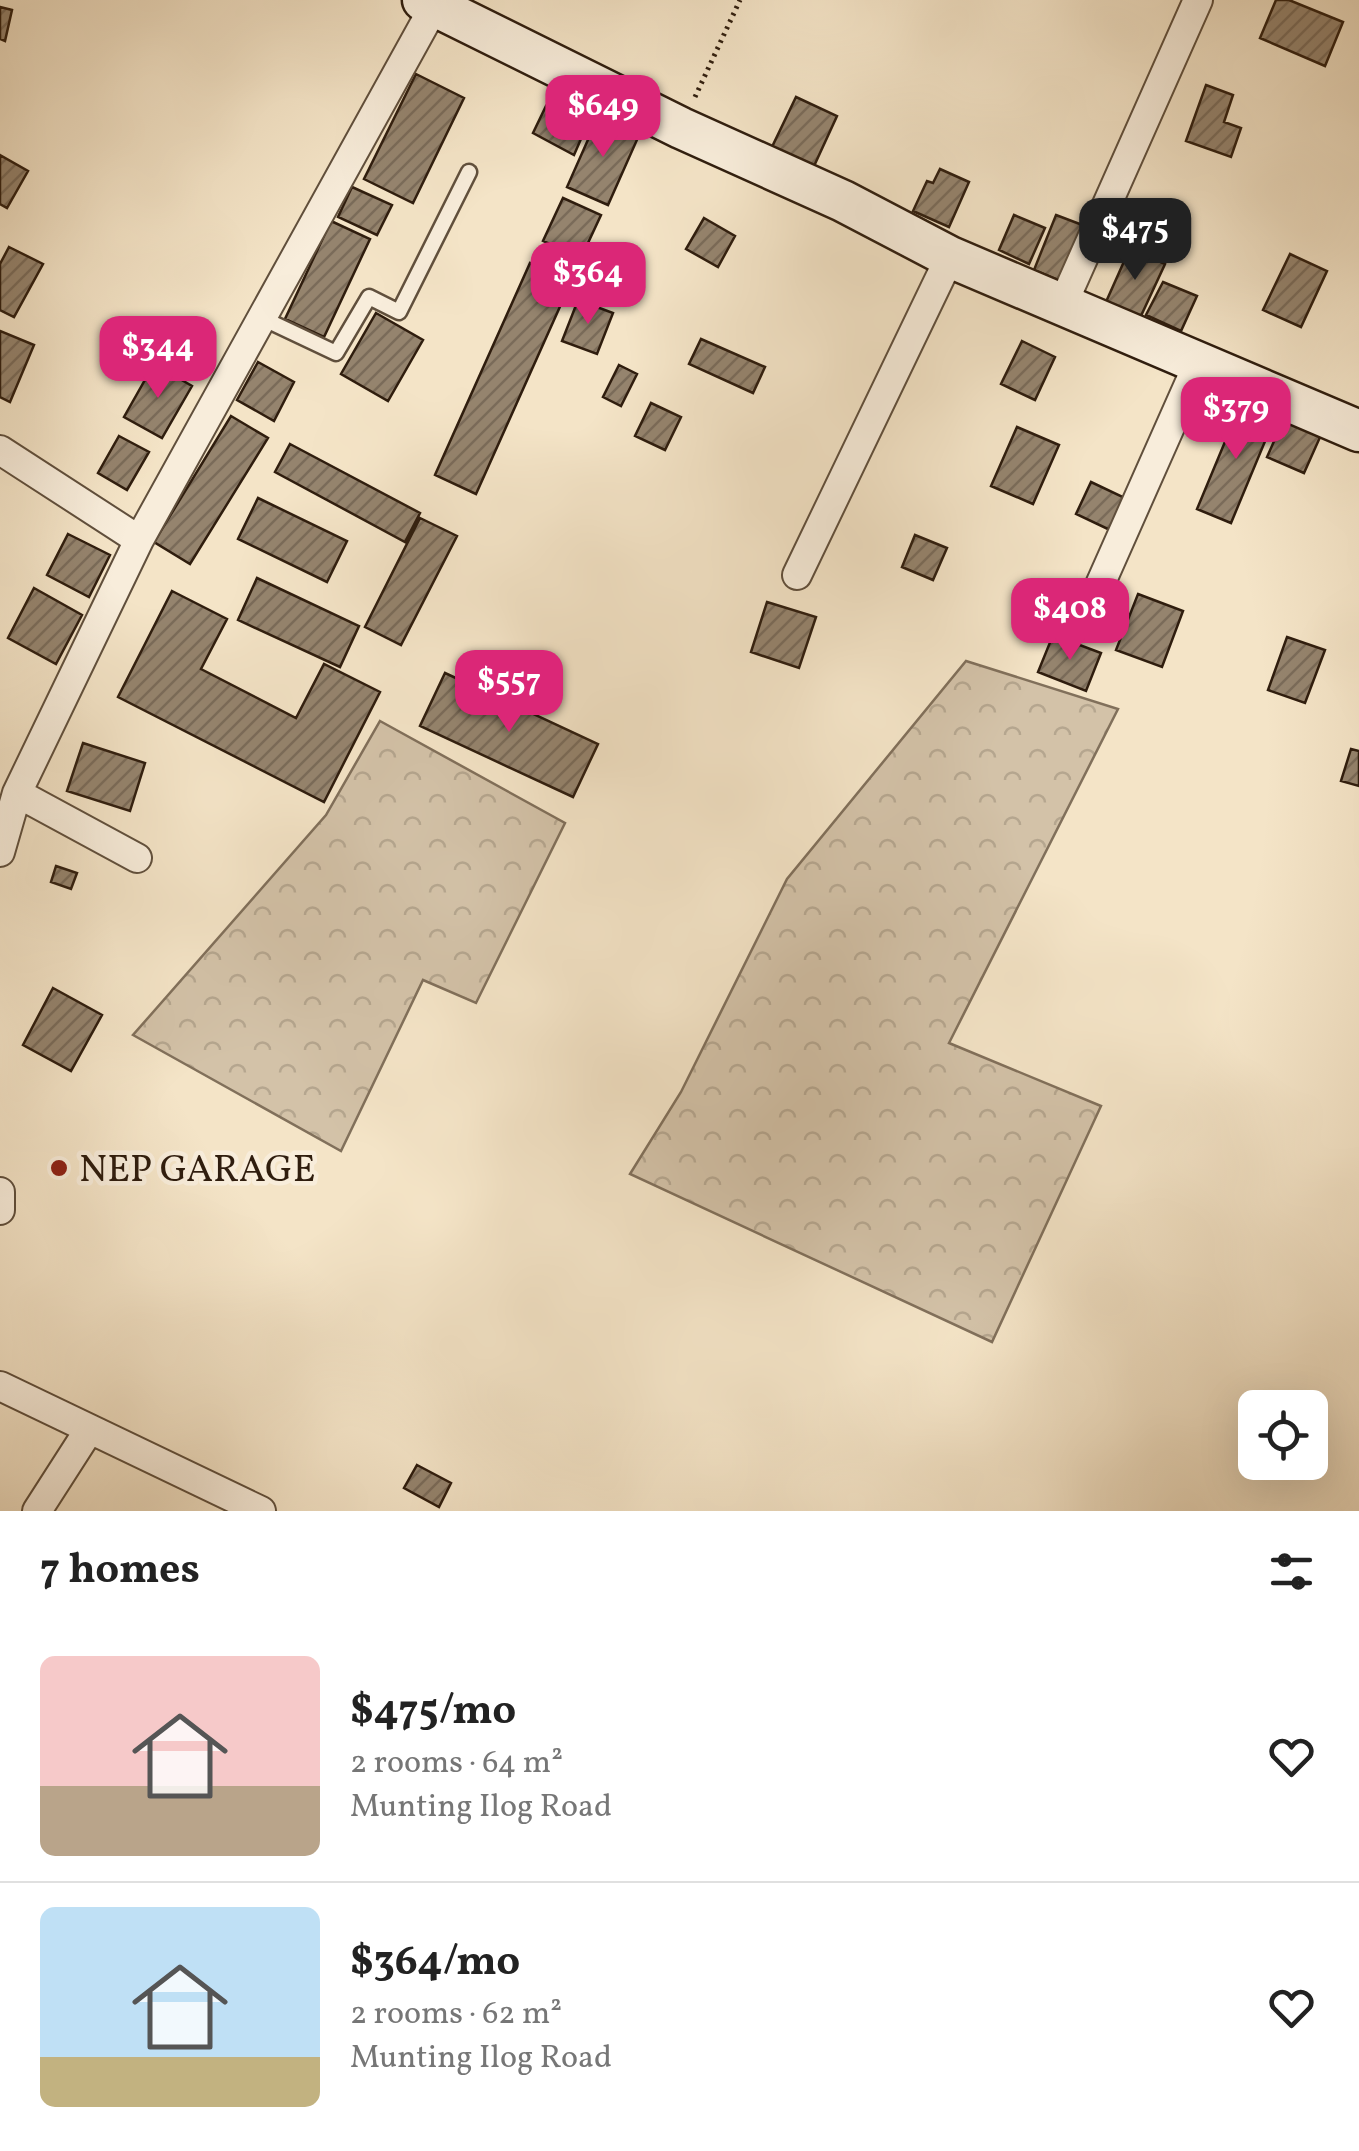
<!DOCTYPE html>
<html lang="en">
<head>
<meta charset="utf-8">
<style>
	body { margin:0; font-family:Vollkorn,serif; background:#f2f2f2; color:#222; height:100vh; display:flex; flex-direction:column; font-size:38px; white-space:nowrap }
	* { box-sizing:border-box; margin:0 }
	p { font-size:32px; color:#767676 }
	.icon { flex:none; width:55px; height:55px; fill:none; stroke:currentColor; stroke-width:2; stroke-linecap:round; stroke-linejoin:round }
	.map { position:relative; height:1511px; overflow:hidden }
	.panel { display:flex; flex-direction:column; background:#fff; flex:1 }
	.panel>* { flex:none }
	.fabs { position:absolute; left:1238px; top:1390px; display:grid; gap:20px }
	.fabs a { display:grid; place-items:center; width:90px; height:90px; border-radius:15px; background:#fff; box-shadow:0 10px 40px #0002; font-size:50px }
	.price { position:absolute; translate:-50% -85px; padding:0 22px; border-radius:20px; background:#db2777; color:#fff; font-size:32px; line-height:65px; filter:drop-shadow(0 2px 5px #0008) }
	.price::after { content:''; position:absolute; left:50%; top:60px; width:30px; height:22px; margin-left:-15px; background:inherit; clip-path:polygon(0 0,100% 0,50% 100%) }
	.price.current { background:#222; color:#fff }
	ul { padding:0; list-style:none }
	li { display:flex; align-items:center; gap:30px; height:250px; padding:0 40px }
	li+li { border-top:2px solid #e0e0e0 }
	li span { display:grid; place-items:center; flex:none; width:280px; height:200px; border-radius:15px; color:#555 }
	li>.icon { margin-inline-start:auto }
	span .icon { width:120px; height:120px; fill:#fffc; stroke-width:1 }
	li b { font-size:42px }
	h2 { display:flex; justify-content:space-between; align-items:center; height:120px; padding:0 40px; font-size:42px }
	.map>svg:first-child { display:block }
	.forest { fill:url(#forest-crowns); stroke:#81705b; stroke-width:2.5 }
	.building { fill:url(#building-hatch); stroke:#2f1d0e; stroke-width:2.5 }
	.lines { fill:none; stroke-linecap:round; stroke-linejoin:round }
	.lane-casing { stroke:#604f3c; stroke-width:19 }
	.street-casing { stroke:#604f3c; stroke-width:32 }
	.secondary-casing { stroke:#2f1d0e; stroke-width:45 }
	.path { stroke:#2f1d0e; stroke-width:5; stroke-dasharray:2.5 5; stroke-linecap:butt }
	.lane { stroke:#f8eddb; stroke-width:14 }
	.street { stroke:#f8eddb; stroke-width:28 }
	.secondary { stroke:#f8eddb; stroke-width:40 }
	.poi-dot { fill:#8f2418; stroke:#f8eddb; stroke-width:4 }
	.labels { text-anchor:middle; stroke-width:9; stroke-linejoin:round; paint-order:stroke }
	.poi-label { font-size:38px; fill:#2f1d0e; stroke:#f8eddb; text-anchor:start }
</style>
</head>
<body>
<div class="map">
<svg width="1359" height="1511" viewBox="0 0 1359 1511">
	<defs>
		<pattern id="forest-crowns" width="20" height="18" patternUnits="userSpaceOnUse" patternTransform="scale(2.5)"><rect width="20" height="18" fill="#d3c2a8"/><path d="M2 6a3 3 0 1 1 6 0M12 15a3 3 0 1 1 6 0" fill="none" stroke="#b5a68f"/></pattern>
		<pattern id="building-hatch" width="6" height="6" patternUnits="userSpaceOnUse" patternTransform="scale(2.5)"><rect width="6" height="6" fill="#95846e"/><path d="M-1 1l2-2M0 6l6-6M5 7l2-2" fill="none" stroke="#7a6b59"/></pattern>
	</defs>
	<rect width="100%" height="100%" fill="#f4e4c7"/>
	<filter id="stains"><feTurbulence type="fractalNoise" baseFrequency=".002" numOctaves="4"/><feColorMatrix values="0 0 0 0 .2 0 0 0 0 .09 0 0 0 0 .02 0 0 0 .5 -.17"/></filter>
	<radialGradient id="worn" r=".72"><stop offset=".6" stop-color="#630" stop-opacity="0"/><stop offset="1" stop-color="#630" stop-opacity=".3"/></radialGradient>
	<path class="forest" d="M966,661L1118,709L949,1043L1101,1106L992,1342L630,1174L681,1092L787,879Z
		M380,721L565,823L476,1003L423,980L341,1151L133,1035L326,815Z"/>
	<path class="building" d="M1276,0H1289L1343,22L1325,66L1260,38Z
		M0,7L12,10L5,41L0,39Z
		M416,74L464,98L413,203L364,179Z
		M1206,85L1233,95L1224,122L1241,128L1231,157L1186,141Z
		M796,97L837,116L814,166L772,147Z
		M546,106L587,125L574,155L533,133Z
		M599,115L640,133L608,205L567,187Z
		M0,155L28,171L7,208L0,204Z
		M940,169L969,182L949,227L913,211L927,181L933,183Z
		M352,187L392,205L377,235L338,217Z
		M563,198L601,215L581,258L543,241Z
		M1014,215L1045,228L1029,264L999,250Z
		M1056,215L1093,229L1070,285L1034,270Z
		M704,218L735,236L718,267L686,249Z
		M331,221L370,239L324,337L285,319Z
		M9,247L43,264L14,317L0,310V264Z
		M1130,248L1165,264L1140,318L1106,302Z
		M1290,254L1327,271L1301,327L1263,310Z
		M530,263L571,282L476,494L435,475Z
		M1163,282L1197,296L1181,331L1146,315Z
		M578,300L613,313L597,354L562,341Z
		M376,313L423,340L388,401L341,374Z
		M0,331L34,345L10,402L0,397Z
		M701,339L765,367L753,393L689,364Z
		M1022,341L1055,357L1035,400L1001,384Z
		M258,362L294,382L274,421L237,400Z
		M154,364L192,386L162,438L124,417Z
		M619,365L637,374L621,406L603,397Z
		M1242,401L1276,415L1231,523L1197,509Z
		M651,403L681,417L665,450L635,436Z
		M231,416L268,438L190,564L154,542Z
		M1284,419L1321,435L1304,473L1267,457Z
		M1017,427L1059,445L1033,504L991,486Z
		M119,436L149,452L127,490L98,473Z
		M290,444L420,513L405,542L275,472Z
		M1091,482L1125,498L1110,530L1076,514Z
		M258,498L347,541L327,582L238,539Z
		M420,518L457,536L401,645L365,627Z
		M68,534L110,555L89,597L47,575Z
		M915,535L947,548L933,580L902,567Z
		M257,578L359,626L340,667L238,620Z
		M34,588L82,615L56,664L8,638Z
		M172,591L227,619L201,669L296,718L324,664L380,692L324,802L118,697Z
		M1138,594L1183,611L1162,667L1116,650Z
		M767,602L816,617L799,668L751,652Z
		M1053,635L1101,653L1086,691L1038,672Z
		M1287,637L1325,650L1305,703L1268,690Z
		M445,673L598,744L573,797L420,726Z
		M83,743L145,763L130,811L67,791Z
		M1351,749L1359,751V786L1341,781Z
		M56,866L77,873L71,889L51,882Z
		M53,988L102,1015L71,1071L23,1045Z
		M417,1465L451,1483L439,1507L404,1488Z"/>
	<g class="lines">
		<g class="lane-casing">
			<path id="lane" d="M262,318L336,353L369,297L399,312L469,172"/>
		</g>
		<g class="street-casing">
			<path id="street" d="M1061,308L1198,0
				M0,450L139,540
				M797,575L950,257
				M1087,614L1198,364
				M17,793L137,858
				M0,852L17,793L139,540L435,5
				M0,1192V1210
				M0,1386L261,1511
				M37,1511L89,1430"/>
		</g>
		<g class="secondary-casing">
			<path id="secondary" d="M423,0L681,128L843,201L950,257L1359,431"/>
		</g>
		<path class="path" d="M695,97L740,0"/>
		<use href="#lane" class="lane"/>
		<use href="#street" class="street"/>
		<use href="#secondary" class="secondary"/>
	</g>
	<circle class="poi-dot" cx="59" cy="1168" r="10"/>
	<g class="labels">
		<g class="poi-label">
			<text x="79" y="1181">NEP GARAGE</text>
		</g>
	</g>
	<rect width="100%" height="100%" filter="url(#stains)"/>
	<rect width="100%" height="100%" fill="url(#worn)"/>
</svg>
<div class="fabs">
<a><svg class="icon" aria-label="locate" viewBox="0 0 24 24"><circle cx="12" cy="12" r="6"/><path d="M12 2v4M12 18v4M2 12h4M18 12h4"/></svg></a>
</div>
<b class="price" style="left:603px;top:160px">$649</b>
<b class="price current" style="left:1135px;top:283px">$475</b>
<b class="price" style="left:588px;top:327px">$364</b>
<b class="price" style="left:158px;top:401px">$344</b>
<b class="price" style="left:1236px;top:462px">$379</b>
<b class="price" style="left:1070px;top:663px">$408</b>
<b class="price" style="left:509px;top:735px">$557</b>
</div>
<section class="panel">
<h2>7 homes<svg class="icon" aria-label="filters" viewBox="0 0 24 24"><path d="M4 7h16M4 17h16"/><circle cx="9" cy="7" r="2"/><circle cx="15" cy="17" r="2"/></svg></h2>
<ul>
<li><span style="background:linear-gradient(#f6c9c9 65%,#b9a48a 0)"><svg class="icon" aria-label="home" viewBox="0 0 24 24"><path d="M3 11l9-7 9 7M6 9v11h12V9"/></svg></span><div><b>$475/mo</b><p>2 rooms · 64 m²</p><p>Munting Ilog Road</p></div><svg class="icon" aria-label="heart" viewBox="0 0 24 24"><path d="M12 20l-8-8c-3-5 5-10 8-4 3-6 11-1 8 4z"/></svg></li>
<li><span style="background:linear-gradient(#bfe0f5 75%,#c2b280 0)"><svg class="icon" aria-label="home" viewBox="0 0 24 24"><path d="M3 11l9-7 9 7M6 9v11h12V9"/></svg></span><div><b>$364/mo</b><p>2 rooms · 62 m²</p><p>Munting Ilog Road</p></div><svg class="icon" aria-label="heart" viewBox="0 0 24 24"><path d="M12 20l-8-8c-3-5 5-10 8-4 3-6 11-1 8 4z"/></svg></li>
</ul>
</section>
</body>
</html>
